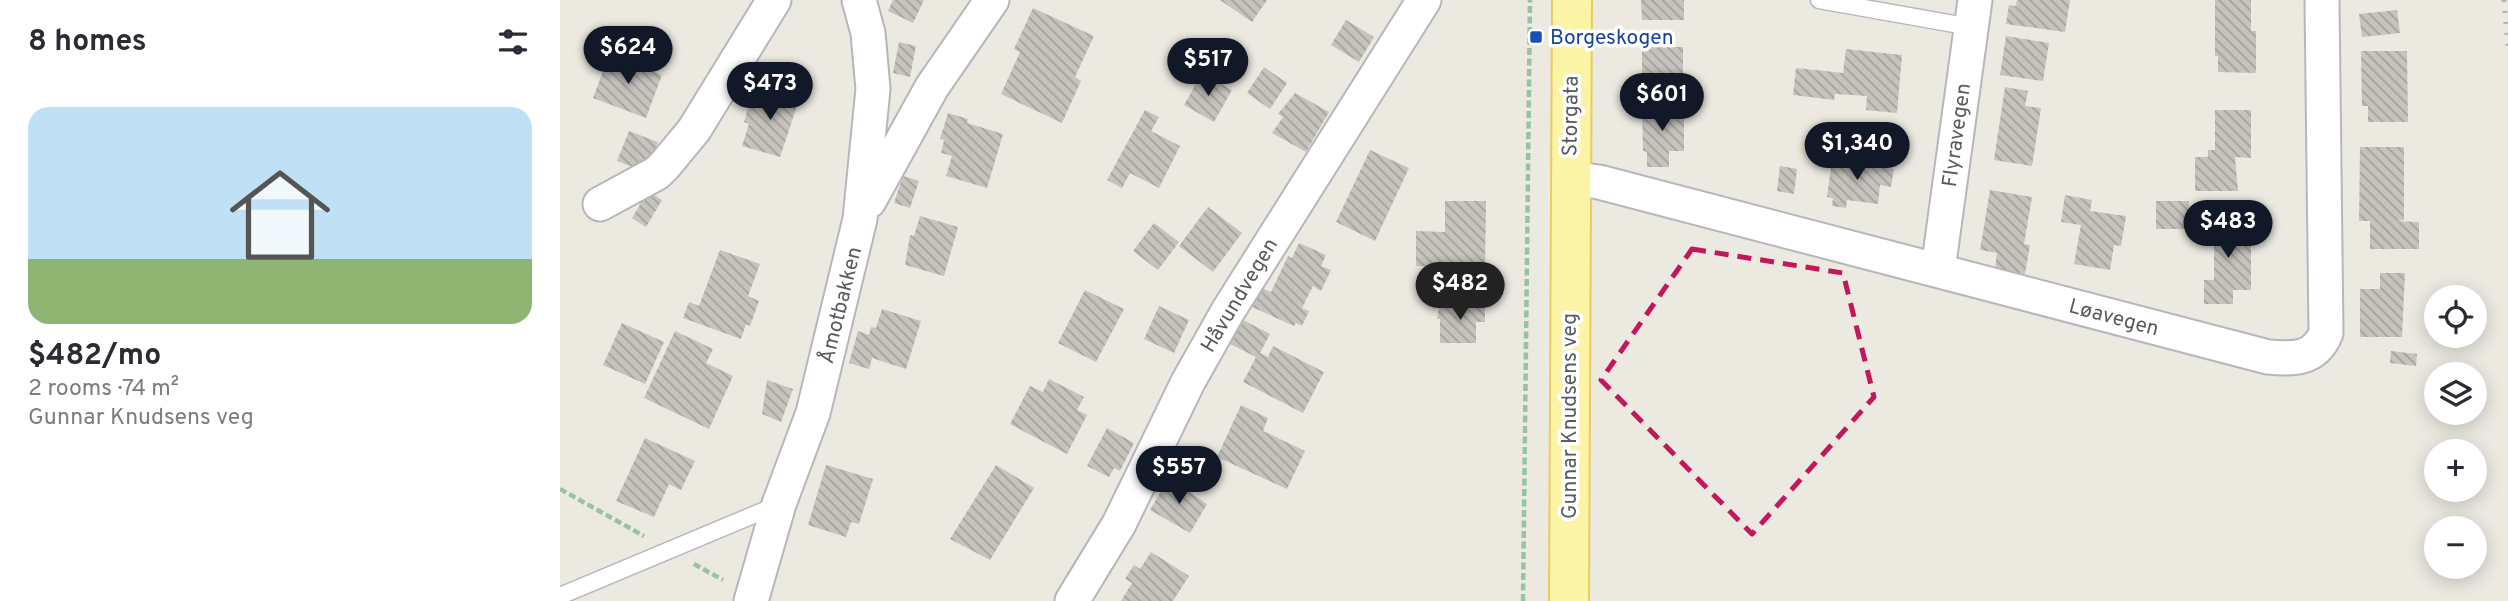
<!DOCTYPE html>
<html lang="en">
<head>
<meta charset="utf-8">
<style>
	body { margin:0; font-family:Overpass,sans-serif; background:#f2f2f3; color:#2b2b33; height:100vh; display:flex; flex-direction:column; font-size:26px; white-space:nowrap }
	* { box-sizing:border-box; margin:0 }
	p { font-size:23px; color:#7c7c81 }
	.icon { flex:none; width:38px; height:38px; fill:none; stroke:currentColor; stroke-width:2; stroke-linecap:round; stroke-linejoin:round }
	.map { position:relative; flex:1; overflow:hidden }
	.drawer { display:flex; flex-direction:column; background:#fff; width:560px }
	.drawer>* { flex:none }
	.buttons { position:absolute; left:1864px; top:285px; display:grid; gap:14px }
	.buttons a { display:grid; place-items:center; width:63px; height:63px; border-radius:50%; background:#fff; box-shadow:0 4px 18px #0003; font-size:35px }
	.price { position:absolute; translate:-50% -60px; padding:0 16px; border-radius:24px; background:#111827; color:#fff; font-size:23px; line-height:46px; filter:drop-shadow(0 2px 4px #0008) }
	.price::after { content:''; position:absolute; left:50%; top:42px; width:21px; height:16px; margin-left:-10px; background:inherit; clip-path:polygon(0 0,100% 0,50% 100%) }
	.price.selected { background:#222; color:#fff }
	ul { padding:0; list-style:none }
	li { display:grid; align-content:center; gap:14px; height:371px; padding:0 28px }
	li span { display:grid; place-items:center; height:217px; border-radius:21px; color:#555 }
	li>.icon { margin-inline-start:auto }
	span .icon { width:126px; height:126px; fill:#fffc; stroke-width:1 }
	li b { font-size:30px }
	h2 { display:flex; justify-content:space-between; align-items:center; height:84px; padding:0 28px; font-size:30px }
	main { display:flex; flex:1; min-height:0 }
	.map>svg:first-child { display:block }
	.building { fill:url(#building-back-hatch) }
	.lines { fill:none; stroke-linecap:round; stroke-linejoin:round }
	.lane-casing { stroke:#b5b7bc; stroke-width:19 }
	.street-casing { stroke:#b5b7bc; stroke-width:37 }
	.primary-casing { stroke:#eacc5a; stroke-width:42 }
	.path { stroke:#96c2a6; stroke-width:4.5; stroke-dasharray:7 3.5; stroke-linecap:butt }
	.lane { stroke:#fff; stroke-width:16 }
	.street { stroke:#fff; stroke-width:33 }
	.primary { stroke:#fbf3a5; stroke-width:38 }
	.rail { stroke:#b1b2b2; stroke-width:5; stroke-dasharray:2 9; stroke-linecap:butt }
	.marked { fill:none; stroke:#c2185b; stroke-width:5; stroke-dasharray:14 9; stroke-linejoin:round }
	.transit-dot { fill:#1a4fb4; stroke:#fff; stroke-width:2.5 }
	.labels { text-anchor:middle; stroke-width:7; stroke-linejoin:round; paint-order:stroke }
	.transit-label { font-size:21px; fill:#164399; stroke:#fff; text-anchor:start }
	.street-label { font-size:21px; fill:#585b60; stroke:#fff }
</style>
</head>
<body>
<main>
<section class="drawer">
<h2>8 homes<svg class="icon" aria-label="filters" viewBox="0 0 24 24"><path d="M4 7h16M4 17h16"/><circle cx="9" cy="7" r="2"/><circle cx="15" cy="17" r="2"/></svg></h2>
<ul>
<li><span style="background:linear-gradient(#bfe0f5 70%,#8fb573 0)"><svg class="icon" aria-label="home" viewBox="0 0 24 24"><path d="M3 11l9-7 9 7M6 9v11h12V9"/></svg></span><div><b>$482/mo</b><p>2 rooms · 74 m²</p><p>Gunnar Knudsens veg</p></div></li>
</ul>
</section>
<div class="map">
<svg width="1948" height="601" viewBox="0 0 1948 601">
	<defs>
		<pattern id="building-back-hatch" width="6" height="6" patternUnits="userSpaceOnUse" patternTransform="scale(1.75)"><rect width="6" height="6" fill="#c6c3bd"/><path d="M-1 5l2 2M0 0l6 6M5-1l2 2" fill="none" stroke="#a4a19d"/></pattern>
	</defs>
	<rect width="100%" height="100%" fill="#ebe9e0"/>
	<path class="building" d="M333,0H364L353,23L328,11Z
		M660,0H707L692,22Z
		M1081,0H1124V20H1082Z
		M1457,0H1510L1505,32L1446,24L1449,5L1456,6Z
		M1655,0H1691V31H1696V73L1658,72V56H1655Z
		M473,8L534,36L515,77L521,81L502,123L441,94L460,52L454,49Z
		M1837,10L1840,33L1802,37L1799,14Z
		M786,20L814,37L799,62L771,45Z
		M1446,36L1489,43L1483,81L1440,75Z
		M339,42L356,46L350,77L333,73Z
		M1082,47H1123V81H1082Z
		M1286,49L1342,55L1337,113L1306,110L1307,96L1275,94L1274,100L1233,95L1236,68L1283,73Z
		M1801,51H1847L1848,122H1808V106H1802Z
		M49,55L102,75L86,118L33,98Z
		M704,67L727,83L710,109L687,93Z
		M642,73L672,90L654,122L624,105Z
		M1445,87L1468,91L1465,106L1481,108L1472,166L1434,160Z
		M216,90L240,97L220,157L182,146L189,124L184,122L193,91L214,97Z
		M735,93L769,112L746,152L712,133L723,117L718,114Z
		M1082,105H1124V151H1109V167H1087V152L1083,151Z
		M585,110L599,117L591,131L620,146L599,188L570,173L562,188L547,180Z
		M1655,110H1691V158L1675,157L1678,191H1635V157H1648V150H1655Z
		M388,113L408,119L407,123L443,134L427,188L386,176L392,156L381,153L384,140L380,139Z
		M69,131L98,142L86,172L57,161Z
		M1800,147H1844V220L1836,221L1859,222V249H1810V221H1799Z
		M810,150L849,168L815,241L776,222Z
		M1272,159L1334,169L1331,187L1320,185L1318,204L1287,200L1286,208L1272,206L1273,198L1267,197Z
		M1220,166L1237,169L1234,194L1217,191Z
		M343,176L359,181L350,208L334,203Z
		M1430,190L1472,197L1464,244L1470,245L1465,274L1435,269L1437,253L1420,250Z
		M88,191L102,200L86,227L72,218Z
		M1505,195L1532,200L1530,211L1566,216L1561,246L1554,245L1550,270L1514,264L1521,225L1501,222Z
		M885,201H926L925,269L856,266V231L885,232Z
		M1596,201H1629V229H1596Z
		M648,207L682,233L653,272L619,246Z
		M360,216L398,227L384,276L345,265L350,235L354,236Z
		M1644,216H1673V228H1691V290H1673V304H1644V280H1654V238H1644Z
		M594,223L619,242L598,270L573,251Z
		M739,243L766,255L761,266L771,270L761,291L753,286L742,308L749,311L742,326L736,323L734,326L692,307L701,288L711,292L728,256L732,258Z
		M160,250L200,264L188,296L199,301L190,326L186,324L181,339L123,318L129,302L139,306Z
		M1820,273H1845L1842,337H1800V289H1820Z
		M525,290L564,309L536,362L498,343Z
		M880,303H925V322H916V343H880V319H877Z
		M599,306L629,320L614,353L584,339Z
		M322,309L361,321L346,369L312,358L309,369L289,363L298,331L309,335L311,327L316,328Z
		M683,320L710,334L700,353L708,357L713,346L764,372L743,413L683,382L696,357L670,344Z
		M62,323L104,342L85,384L43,365Z
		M115,331L153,349L146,363L173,376L149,429L84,398Z
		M1831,351L1857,354L1856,366L1830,363Z
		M489,379L524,397L517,410L527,415L507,454L450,424L470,386L483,392Z
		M207,380L233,389L221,422L202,414Z
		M681,405L708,418L703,431L745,451L727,489L657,457Z
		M547,428L574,443L560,471L554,468L549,477L527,466Z
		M85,438L135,461L121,490L109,484L94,517L56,501Z
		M266,465L313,479L299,524L291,522L286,537L248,525Z
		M436,465L474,488L430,560L390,539Z
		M609,478L647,504L630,533L590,510Z
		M591,552L629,576L613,601H561L572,583L565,579L574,565L580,569Z"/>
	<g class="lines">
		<g class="lane-casing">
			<path id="lane" d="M1259,0L1411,27
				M0,596L217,505"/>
		</g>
		<g class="street-casing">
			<path id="street" d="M1009,178L1039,182L1708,357C1734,359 1755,360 1766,333L1762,0
				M309,201L372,87L432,0
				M40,204L97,173L105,165L134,130L214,0
				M1378,270L1415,0
				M191,601L219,504L253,413L300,219L313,89L308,33L299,0
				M512,601L559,524L628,382L668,311L864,0"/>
		</g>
		<g class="primary-casing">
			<path id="primary" d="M1009,601L1012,0"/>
		</g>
		<path class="path" d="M0,489L84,536
			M134,564L163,580
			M963,601L970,0"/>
		<use href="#lane" class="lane"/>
		<use href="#street" class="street"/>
		<use href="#primary" class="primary"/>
		<path class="rail" d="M1944,0L1948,47"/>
	</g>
	<path class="marked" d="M1132,249L1283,273L1314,397L1192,534L1041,380Z"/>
	<rect class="transit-dot" x="969" y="30" width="14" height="14" rx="3.5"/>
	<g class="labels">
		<g class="transit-label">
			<text x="990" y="44">Borgeskogen</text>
		</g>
		<g class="street-label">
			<text transform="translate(1010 116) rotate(-89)" y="7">Storgata</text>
			<text transform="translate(1396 135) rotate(-82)" y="7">Flyravegen</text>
			<text transform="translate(679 295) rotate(-59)" y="7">Håvundvegen</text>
			<text transform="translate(280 305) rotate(-76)" y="7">Åmotbakken</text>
			<text transform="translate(1554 317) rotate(15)" y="7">Løavegen</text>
			<text transform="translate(1009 416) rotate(-90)" y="7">Gunnar Knudsens veg</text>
		</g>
	</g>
</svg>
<div class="buttons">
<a><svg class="icon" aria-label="locate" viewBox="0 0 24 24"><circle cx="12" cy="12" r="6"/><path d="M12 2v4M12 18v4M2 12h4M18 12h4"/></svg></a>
<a><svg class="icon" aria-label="layers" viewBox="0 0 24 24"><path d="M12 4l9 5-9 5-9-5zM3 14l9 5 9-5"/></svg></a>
<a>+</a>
<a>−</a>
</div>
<b class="price" style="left:68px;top:86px">$624</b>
<b class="price" style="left:648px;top:98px">$517</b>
<b class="price" style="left:210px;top:122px">$473</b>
<b class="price" style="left:1102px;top:133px">$601</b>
<b class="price" style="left:1297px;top:182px">$1,340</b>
<b class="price" style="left:1668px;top:260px">$483</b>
<b class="price selected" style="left:900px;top:322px">$482</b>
<b class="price" style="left:619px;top:506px">$557</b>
</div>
</main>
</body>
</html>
